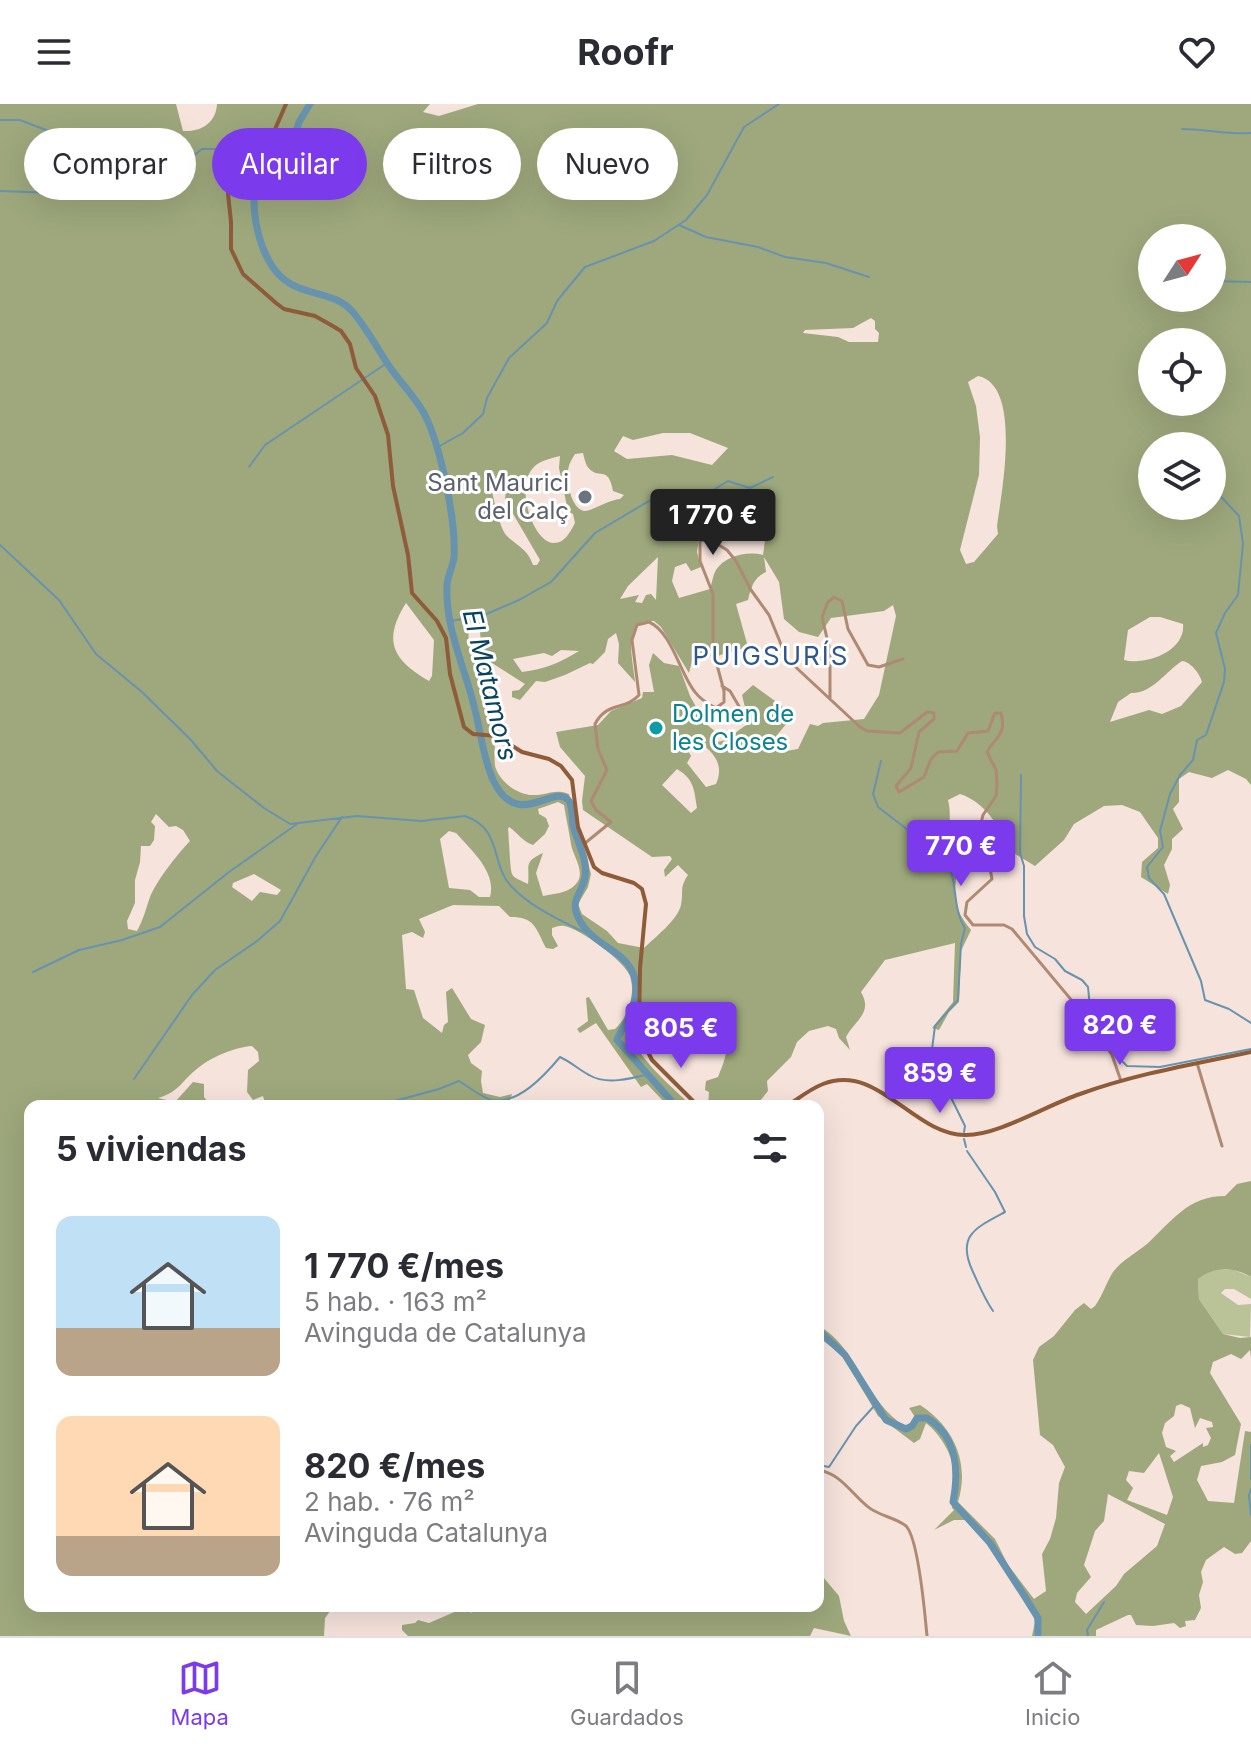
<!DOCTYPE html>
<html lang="es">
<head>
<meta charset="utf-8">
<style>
	body { margin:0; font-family:Inter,sans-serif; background:#f7f7f7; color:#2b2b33; height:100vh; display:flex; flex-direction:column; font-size:30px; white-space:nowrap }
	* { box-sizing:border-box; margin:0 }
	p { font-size:26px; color:#7c7c81 }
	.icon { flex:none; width:44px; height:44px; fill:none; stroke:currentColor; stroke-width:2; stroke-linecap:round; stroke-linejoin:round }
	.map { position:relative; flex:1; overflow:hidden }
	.drawer { position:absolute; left:24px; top:996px; width:800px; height:512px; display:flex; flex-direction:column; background:#fff; border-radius:16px; box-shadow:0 8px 32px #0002 }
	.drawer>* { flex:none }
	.hud { position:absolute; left:24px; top:24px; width:800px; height:72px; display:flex; gap:16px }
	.needle { width:52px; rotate:54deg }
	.controls { position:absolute; left:1138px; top:120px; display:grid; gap:16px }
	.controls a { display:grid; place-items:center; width:88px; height:88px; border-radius:50%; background:#fff; box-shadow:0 8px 32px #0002; font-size:40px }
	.price { position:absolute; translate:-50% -68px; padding:0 18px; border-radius:8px; background:#7c3aed; color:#fff; font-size:26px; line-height:52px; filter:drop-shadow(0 2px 4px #0008) }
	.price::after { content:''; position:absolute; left:50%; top:48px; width:24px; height:18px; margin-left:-12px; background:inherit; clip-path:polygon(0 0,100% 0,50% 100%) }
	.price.active { background:#222; color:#fff }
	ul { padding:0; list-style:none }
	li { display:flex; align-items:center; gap:24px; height:200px; padding:0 32px }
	li span { display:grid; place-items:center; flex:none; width:224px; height:160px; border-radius:16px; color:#555 }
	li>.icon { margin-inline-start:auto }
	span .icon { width:96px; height:96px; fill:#fffc; stroke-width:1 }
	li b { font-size:34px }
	h2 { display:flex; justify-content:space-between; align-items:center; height:96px; padding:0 32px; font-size:34px }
	.chip { padding:0 28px; border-radius:36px; background:#fff; box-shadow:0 8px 32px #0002; font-size:28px; line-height:72px }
	.chip.active { background:#7c3aed; color:#fff }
	header { display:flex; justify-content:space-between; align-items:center; height:104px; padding:0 32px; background:#fff; font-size:36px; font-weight:700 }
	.tabs { display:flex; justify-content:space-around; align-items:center; height:112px; border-top:2px solid #e1e1e2; background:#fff; font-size:22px; color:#7c7c81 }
	.tabs a { display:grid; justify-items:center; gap:4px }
	.tabs .active { color:#7c3aed }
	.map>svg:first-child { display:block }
	.green { fill:#b9c397 }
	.forest { fill:#9ea87c; fill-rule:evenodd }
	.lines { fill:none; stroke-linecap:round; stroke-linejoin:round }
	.stream { stroke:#6893ae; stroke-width:2 }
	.river { stroke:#6893ae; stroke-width:7 }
	.street { stroke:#ae8a73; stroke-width:3 }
	.secondary { stroke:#8f5c3a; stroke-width:4 }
	.worship-dot { fill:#6b7280; stroke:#fff; stroke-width:3 }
	.culture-dot { fill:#0f9aa8; stroke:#fff; stroke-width:3 }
	.labels { text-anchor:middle; stroke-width:6; stroke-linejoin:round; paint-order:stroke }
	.worship-label { font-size:24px; fill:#5b616d; stroke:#fff; text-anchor:end }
	.culture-label { font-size:24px; fill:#0d838f; stroke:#fff; text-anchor:start }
	.neighbourhood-label { font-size:26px; letter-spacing:2px; fill:#2d578d; stroke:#fff }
	.water-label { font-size:26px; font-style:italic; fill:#0a435f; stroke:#fff }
</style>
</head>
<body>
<header><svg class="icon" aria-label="menu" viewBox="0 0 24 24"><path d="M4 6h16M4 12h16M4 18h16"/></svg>Roofr<svg class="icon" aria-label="heart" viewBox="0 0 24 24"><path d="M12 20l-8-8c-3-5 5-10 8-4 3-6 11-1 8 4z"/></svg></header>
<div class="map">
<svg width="1251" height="1532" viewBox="0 0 1251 1532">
	<rect width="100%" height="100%" fill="#f6e3dc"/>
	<path class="green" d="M1219,1165L1234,1166L1251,1173V1195L1234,1185H1225L1221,1189L1238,1201L1251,1200L1250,1233L1223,1230L1199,1195L1198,1175L1206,1168Z"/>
	<path class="forest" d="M0,0H176L183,27C201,28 216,19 217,0H430L423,8L439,12L478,0H1251V681L1246,675L1228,666L1212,674L1189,668L1179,675V698L1173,705L1183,725L1172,735V745L1164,761L1170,781L1168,790L1141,773L1142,758L1158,744V734L1140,708L1122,701L1104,702L1074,720L1064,736L1035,762L1007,745C1001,722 983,697 960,690L948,696C951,708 949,717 950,728C950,741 958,753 957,766C954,795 952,802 971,826L961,847L959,898L949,908L939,926L932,924L953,898L955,839L885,856L861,888C873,909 856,915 846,933L850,946L839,934L836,925L828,922L809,927L797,938L791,953L767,977L768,987L756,1002H708L709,988L705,986L706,977L718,973C722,962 729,949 725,938L706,932L694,937L647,918H636C634,922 632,927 632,931C634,951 677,988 692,1002H668L647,980L641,983L596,919L580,929L577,925L588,917L586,894L589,893L608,926L615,925C628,913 636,890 630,872C625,858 580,824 564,822C560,821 556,823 552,824V831L558,842L553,845L546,844C535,823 535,813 510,813L499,802L453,801L419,815L425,828L423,834L412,828L402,831L406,885L414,886L423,914L442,929L444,921L448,918L446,888L452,884L471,915L485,921L481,938L468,951L471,959L482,967L481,977L483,989L500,993L512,990L510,996L513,1002H266L263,992L253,996L247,988L248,966L259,957L258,948L252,942C236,943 211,953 198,964C181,977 181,987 158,994L175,998L193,978L204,980V993L211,1002H30V1502H334L325,1514L324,1532H0ZM1152,134H1212V194H1152ZM871,214L875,217V225L879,229L878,238H849L838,233L803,229L805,226L853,224ZM1152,238H1212V298H1152ZM978,272C1023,281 1001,391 997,422L998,430L974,458L966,460L960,446L979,371L980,333L976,302L968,278ZM663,329H690L728,344L712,361L672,351L627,355L614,347L623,332L633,336ZM1152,342H1212V402H1152ZM583,349C584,353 585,358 587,362C598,378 608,359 613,387L624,391L620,395C608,396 590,408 584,407C571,404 567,379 568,368C568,361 572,355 575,350ZM560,352L559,364L568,407L573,410L575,419C570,428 565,439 554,439C534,440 512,380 536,361C543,356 552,354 560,352ZM500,382L506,384L505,396L540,456L537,461H533C528,445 517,442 506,431C500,424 494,397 492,387ZM763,425L765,436L763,451C748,447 726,451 716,466C713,471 712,479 710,485L679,494L672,477L675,463L686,459L691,467L701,463L697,448L699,435L738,426ZM658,453L656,496L651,490L646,491L642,499L635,498L639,491L620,495L628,482ZM764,453L779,478L784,515L799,528L818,533L831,514L884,507L893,501L896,512L879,591L864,615L823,619L818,622L810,620L798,645L780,648L773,636L787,619L782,602L753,581L742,591L749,620C735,626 734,635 718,638L717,629L705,619L690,592L679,562L664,559L653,549L649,561L654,588H643L642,594L611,607L598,621L556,628L560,643L585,672L582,697L583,706L652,753L670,752L672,755L664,766L665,773L678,761L688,771C679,784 684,787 681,801C677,817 655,833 644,844L618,839L607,827L582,810L578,800L588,783L591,770L569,690C554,684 546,692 533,691C517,691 499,677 495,662C494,654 495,644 495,636L489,631L498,630L469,539L468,523L473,519L480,528L483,565L494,582L489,562L492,559L525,580L519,586L512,587V593L520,596L536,577L545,578L565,571L590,559L593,560L605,548L608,535L616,529L619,540L618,559L635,578C633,555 621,516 654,517L661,523L689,569L693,553L717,552L748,543L736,500L748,496C751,483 754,473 766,468ZM406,499L434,536L432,572L429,577C393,556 382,537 406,499ZM1150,513H1160L1183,520C1186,547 1146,562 1124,556L1128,526ZM561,546L579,547C559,559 545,565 522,568L513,555L544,549L552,552ZM1182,557C1191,558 1200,570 1202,578L1181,602L1162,610L1149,606L1110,618L1118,598L1131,589C1152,590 1166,567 1182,557ZM696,636C713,647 725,660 716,680L706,683L687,659L691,652L685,641ZM677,665C694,675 694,685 697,704L691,709L662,681ZM558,698L564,701C566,714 569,727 571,740C573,753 588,770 574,782C567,789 553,790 543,792L536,769L543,749C523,758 530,762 528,780C523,777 514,775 512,770C510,765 509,734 508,725L509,723C518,729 523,738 533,741L545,730L549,722L546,714L539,710L538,705ZM156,710L169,723L176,722L183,726L190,737C177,751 155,778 149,796C145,808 143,816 137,827L128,825L127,817L135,799V776L140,758L141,742H150L154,736L155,722L151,718ZM449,727L456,729C471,746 497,768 490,793H479L470,786L449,784L440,735ZM254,770L281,786L277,791L260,788L252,797L232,783L233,779Z
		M1251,1077V1173C1234,1163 1214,1162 1198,1175L1199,1195L1223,1230L1240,1234L1251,1233V1253L1250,1246L1241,1255L1231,1250L1213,1258L1210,1269L1241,1320L1235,1351L1222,1358L1201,1362L1197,1376L1208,1397L1234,1399L1245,1327L1251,1328V1437L1242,1449L1235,1450L1224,1443L1206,1456L1201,1468L1203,1478L1199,1491L1201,1504L1195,1516L1185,1517L1186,1522L1180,1524L1174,1519L1153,1522L1136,1521L1131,1511H1128L1096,1526V1532H1032L1035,1518L1032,1507L981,1430L966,1416H954L934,1426L954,1406L952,1404C951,1392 954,1382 954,1371C954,1352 940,1330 926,1319L920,1335L914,1339L878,1312L841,1250L818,1233V1221C860,1246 865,1298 905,1322L911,1321L915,1313L909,1304L920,1301C954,1323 970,1359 958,1398L995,1435L1008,1461L1034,1495L1046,1487L1042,1450L1050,1435L1056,1414L1059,1379L1065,1363L1053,1341L1040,1331L1033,1256L1039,1243L1054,1232L1075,1206L1084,1199L1091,1205L1095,1202C1103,1191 1106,1179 1113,1168C1122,1156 1136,1149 1147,1140C1172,1117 1188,1092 1225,1092L1237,1080ZM1181,1300L1190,1304L1195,1324L1200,1314L1212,1318L1213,1323L1206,1324L1211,1334L1208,1341L1203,1343V1339L1174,1358L1170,1352L1176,1347L1166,1343L1162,1329L1165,1319L1174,1312L1176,1302ZM1159,1349L1173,1393L1167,1411L1127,1396L1133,1384L1126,1376L1129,1367L1144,1369ZM1108,1390L1165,1420L1157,1442L1124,1470L1116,1482L1086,1510L1075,1498L1077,1489L1091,1473L1084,1461L1095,1427L1104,1417Z
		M818,1467L839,1492L844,1517L851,1532L814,1524L810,1532H408L402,1526V1521L415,1519L418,1516L429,1519L466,1503L471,1509L477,1502H818Z"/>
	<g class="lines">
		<path class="stream" d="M0,16H20L51,28L78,34H151L172,63
			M1182,25C1206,25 1228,31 1251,29
			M0,87L53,89L96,81L149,78L186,58L202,45H217L262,79
			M679,121L706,133L758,143L785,153L826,159L869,173
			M1212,177L1251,178
			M436,344L463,329L483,310L487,294L509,254L547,219L557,197L585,163L654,137L686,116L707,91L744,23L779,0
			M249,363L265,341L387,259
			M1212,383L1239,412L1243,440L1238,491L1225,509L1216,529L1225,565L1224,578L1206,631L1197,636L1193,656L1180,671L1170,690L1160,727L1163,743L1147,763L1149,774L1164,790L1201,877L1205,896L1229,905L1251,919
			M0,441L59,496L96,550L142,588L191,636L217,667L264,704L290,720L357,712L421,717L465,712C503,725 490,760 511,782C531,804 564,818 590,831
			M451,517L484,511L519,496L551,478L595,429L649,397L670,391L697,396L728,377L750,384L773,373
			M881,657L873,690L878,703L947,756C958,778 952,804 965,824L961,840L958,896L935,922L931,953L965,1022L964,1028
			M1021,671L1020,749L1024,762V812L1027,830L1035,843L1055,855L1065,867L1082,876L1088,883L1091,914L1116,951L1127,962L1160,963L1251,945
			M33,868L79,846L122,836L160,823L229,768L297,720
			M134,975L192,891L215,866L257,837L280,817L316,752L342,713
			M376,1002L439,985L459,977C468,982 481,994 492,996C518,1001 545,971 560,953C571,958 578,965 589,971C606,981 630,975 649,970
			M964,1035L966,1043
			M967,1047L995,1088L1005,1108C975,1124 956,1132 973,1168C980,1183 984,1194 993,1207
			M1251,1341V1375
			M818,1361L829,1363L856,1322L875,1301
			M1251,1385L1249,1391L1251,1411
			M1088,1532L1087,1526L1104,1498"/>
		<path class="river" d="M310,0L299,18L289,50L254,90C253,122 264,170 297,183C315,191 338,191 352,207C366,223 377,244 389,262C400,278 416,294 425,311C441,344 456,416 454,453C453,463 447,472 447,482C445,525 466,566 475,606C481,630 483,653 493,676C518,729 555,677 569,697C573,704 572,714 573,721C577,739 588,754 585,773C583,786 572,795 576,808C589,850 650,843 633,904C630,915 621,925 617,936L676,1002
			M818,1226L845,1251L886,1316L906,1325L912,1322L917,1314H927C957,1332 959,1367 953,1398L990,1439L1025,1493L1038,1514V1532"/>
		<path class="street" d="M722,582L730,587L740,604
			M830,595V547L822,513L828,498L834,493L842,497L848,525L868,561L879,563L903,555
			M584,740L611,718L596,706L591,697L607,666L598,645L595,620C607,597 625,607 639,591L632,536L637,521L649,518C672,528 680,570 695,588C700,595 708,600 716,604L724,598V587L713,546V490L700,457V437L709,435L727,446L736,457L751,486L769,511L787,555L860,623L867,627L900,629L927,608L934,609V615L919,628L911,664L896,682L899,688L924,673L931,655L938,648L957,647L968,629L988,627L995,609H1001C1007,631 995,633 987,648L996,666L997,681L996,692L983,711L981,719L992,775L967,798L965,811L973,821H1004L1012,825L1094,923L1112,951L1121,977
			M1197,959L1222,1042
			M818,1366C840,1369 851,1389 867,1402C878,1412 895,1413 906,1422C919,1435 925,1512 927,1532"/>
		<path class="secondary" d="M286,0L266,46L239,59L234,65L228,90L231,118V145L243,170L276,199L284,205L315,212L331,221L341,227L350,240L356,264L375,292L388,331L393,382L408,451L412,489L437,517L446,534L450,570L464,623L473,630L497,632L522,648L549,655L561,662L572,676L578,723L594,763L602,769L634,779L642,785L646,800L640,864L639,930L652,956L698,1002
			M787,1002C799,994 810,985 823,980C878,958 914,1032 966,1031C999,1031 1047,1001 1080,990C1135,970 1194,960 1251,948"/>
	</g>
	<circle class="worship-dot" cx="585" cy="393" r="8"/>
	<circle class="culture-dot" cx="656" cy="624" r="8"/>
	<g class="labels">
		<g class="worship-label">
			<text x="569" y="387">Sant Maurici<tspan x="569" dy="28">del Calç</tspan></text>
		</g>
		<g class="culture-label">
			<text x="672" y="618">Dolmen de<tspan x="672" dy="28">les Closes</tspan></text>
		</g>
		<g class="neighbourhood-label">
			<text x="771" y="561">PUIGSURÍS</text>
		</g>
		<g class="water-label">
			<text transform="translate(490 581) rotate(76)" y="9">El Matamors</text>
		</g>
	</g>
</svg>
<div class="controls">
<a><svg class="needle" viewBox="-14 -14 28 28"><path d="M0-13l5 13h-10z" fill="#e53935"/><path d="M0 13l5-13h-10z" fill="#7c7c81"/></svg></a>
<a><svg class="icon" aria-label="locate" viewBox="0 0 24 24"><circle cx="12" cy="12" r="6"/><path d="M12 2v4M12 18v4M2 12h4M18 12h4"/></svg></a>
<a><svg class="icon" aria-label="layers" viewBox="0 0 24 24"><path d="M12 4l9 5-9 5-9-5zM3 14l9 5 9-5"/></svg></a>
</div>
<b class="price active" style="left:713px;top:453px">1 770 €</b>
<b class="price" style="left:961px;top:784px">770 €</b>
<b class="price" style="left:1120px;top:963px">820 €</b>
<b class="price" style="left:681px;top:966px">805 €</b>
<b class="price" style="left:940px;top:1011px">859 €</b>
<div class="hud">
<a class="chip">Comprar</a>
<a class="chip active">Alquilar</a>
<a class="chip">Filtros</a>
<a class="chip">Nuevo</a>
</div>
<section class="drawer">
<h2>5 viviendas<svg class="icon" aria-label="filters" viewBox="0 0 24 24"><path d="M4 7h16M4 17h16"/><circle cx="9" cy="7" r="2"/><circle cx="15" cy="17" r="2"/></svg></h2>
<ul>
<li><span style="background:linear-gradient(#bfe0f5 70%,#b9a48a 0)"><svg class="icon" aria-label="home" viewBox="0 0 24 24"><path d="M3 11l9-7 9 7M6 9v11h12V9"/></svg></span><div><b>1 770 €/mes</b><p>5 hab. · 163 m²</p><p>Avinguda de Catalunya</p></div></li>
<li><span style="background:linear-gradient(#ffd9b3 75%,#b9a48a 0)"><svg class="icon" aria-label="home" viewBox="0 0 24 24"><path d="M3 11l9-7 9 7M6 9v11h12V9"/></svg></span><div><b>820 €/mes</b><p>2 hab. · 76 m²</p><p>Avinguda Catalunya</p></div></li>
</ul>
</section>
</div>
<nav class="tabs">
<a class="active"><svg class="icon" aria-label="map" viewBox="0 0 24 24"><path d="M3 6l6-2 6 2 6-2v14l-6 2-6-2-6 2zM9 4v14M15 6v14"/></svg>Mapa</a>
<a><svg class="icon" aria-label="saved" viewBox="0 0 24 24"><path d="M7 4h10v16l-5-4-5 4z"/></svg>Guardados</a>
<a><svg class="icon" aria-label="home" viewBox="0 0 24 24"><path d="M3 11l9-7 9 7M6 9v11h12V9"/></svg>Inicio</a>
</nav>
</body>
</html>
